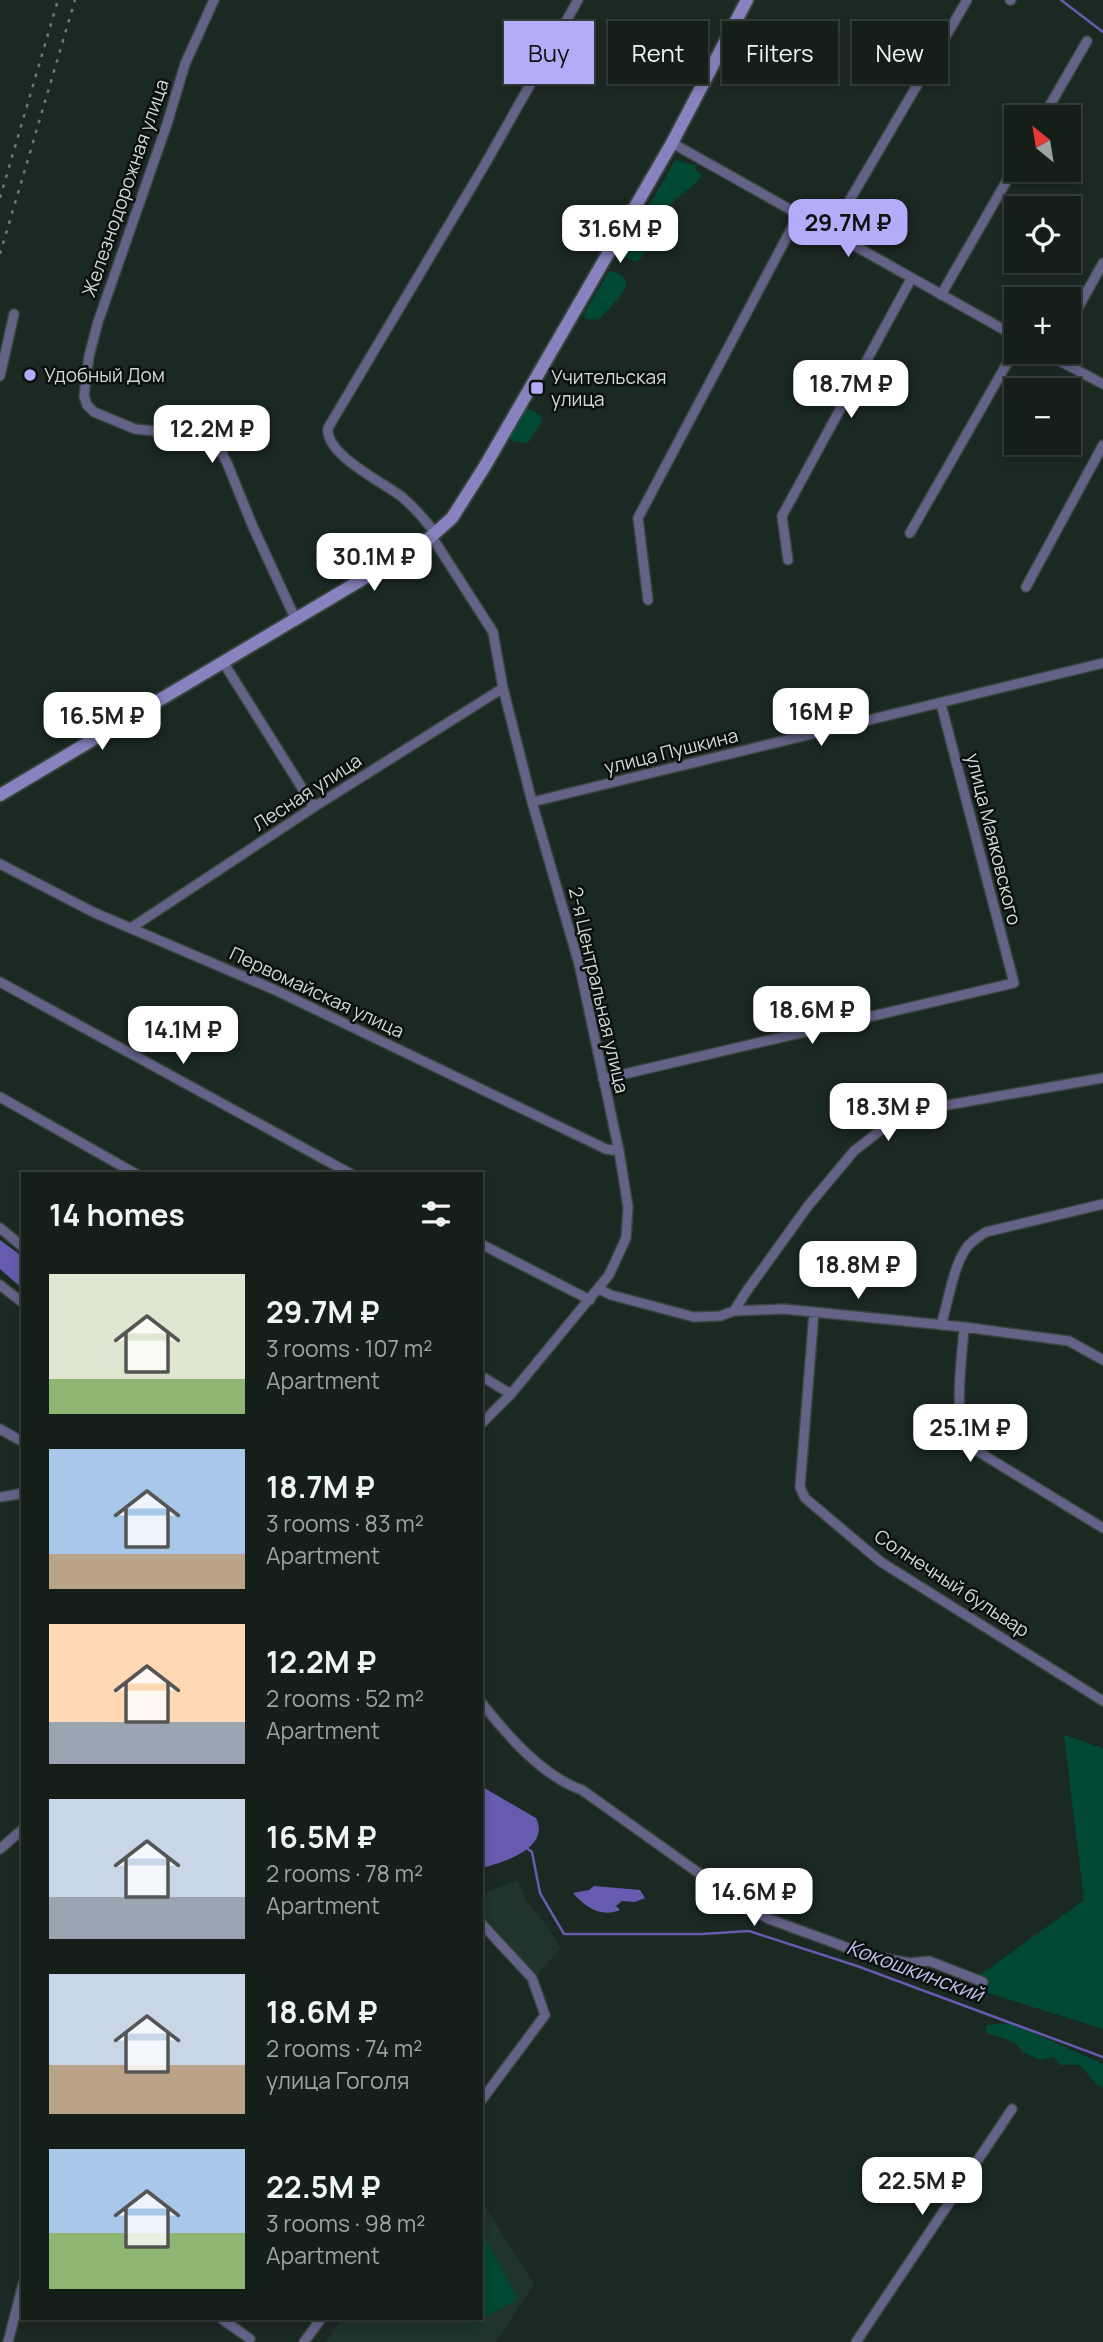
<!DOCTYPE html>
<html lang="en">
<head>
<meta charset="utf-8">
<style>
	body { margin:0; font-family:Manrope,sans-serif; background:#212c27; color:#f1f3f6; height:100vh; display:flex; flex-direction:column; font-size:26px; white-space:nowrap }
	* { box-sizing:border-box; margin:0 }
	p { font-size:23px; color:#9da2a2 }
	.icon { flex:none; width:38px; height:38px; fill:none; stroke:currentColor; stroke-width:2; stroke-linecap:round; stroke-linejoin:round }
	.map { position:relative; flex:1; overflow:hidden }
	.side { position:absolute; left:21px; top:1172px; width:462px; height:1148px; display:flex; flex-direction:column; background:#141f1a; border-radius:0px; box-shadow:0 4px 10px #0003,0 0 0 2px #333d39 }
	.side>* { flex:none }
	.banner { position:absolute; left:504px; top:21px; width:494px; height:63px; display:flex; gap:14px }
	.needle { width:46px; rotate:330deg }
	.tools { position:absolute; left:1004px; top:105px; display:grid; gap:14px }
	.tools a { display:grid; place-items:center; width:77px; height:77px; border-radius:0px; background:#141f1a; box-shadow:0 4px 10px #0003,0 0 0 2px #333d39; font-size:35px }
	.price { position:absolute; translate:-50% -60px; padding:0 16px; border-radius:14px; background:#fff; color:#222; font-size:23px; line-height:46px; filter:drop-shadow(0 2px 4px #0008) }
	.price::after { content:''; position:absolute; left:50%; top:42px; width:21px; height:16px; margin-left:-10px; background:inherit; clip-path:polygon(0 0,100% 0,50% 100%) }
	.price.active { background:#b3adf9; color:#111 }
	ul { padding:0; list-style:none }
	li { display:flex; align-items:center; gap:21px; height:175px; padding:0 28px }
	li span { display:grid; place-items:center; flex:none; width:196px; height:140px; border-radius:0px; color:#555 }
	li>.icon { margin-inline-start:auto }
	span .icon { width:84px; height:84px; fill:#fffc; stroke-width:1 }
	li b { font-size:30px }
	h2 { display:flex; justify-content:space-between; align-items:center; height:84px; padding:0 28px; font-size:30px }
	.chip { padding:0 24px; border-radius:0px; background:#141f1a; box-shadow:0 4px 10px #0003,0 0 0 2px #333d39; font-size:24px; line-height:63px }
	.chip.active { background:#b3adf9; color:#111 }
	.map>svg:first-child { display:block }
	.built { fill:#1f342b }
	.green { fill:#014934 }
	.water { fill:#675baf }
	.lines { fill:none; stroke-linecap:round; stroke-linejoin:round }
	.stream { stroke:#675baf; stroke-width:2.5 }
	.street-casing { stroke:#38453f; stroke-width:12 }
	.secondary-casing { stroke:#38453f; stroke-width:16 }
	.street { stroke:#646287; stroke-width:9 }
	.secondary { stroke:#8883be; stroke-width:12 }
	.rail { stroke:#6f7a75; stroke-width:2.5; stroke-dasharray:3.5 7; stroke-linecap:butt }
	.poi-dot { fill:#b3adf9; stroke:#0a100e; stroke-width:2.5 }
	.labels { text-anchor:middle; stroke-width:5; stroke-linejoin:round; paint-order:stroke }
	.street-label { font-size:19px; fill:#d0d9d5; stroke:#0a100e }
	.poi-label { font-size:19px; fill:#d0d9d5; stroke:#0a100e; text-anchor:start }
	.water-label { font-size:21px; font-style:italic; fill:#c2bfed; stroke:#0a100e }
</style>
</head>
<body>
<div class="map">
<svg width="1103" height="2342" viewBox="0 0 1103 2342">
	<rect width="100%" height="100%" fill="#1b2923"/>
	<path class="built" d="M518,1880L527,1902L550,1929L560,1949L535,1977L481,1918V1894Z
		M481,2200L534,2284L496,2342H326L342,2319H481Z"/>
	<path class="green" d="M675,160L696,165L695,170L702,175L696,183L669,205L665,218L660,222L648,225L642,218Z
		M633,235L651,236C648,243 644,262 634,261C630,260 626,257 622,256Z
		M609,271C648,279 609,306 598,320L586,319L583,315Z
		M529,409L540,415L542,421L528,443L512,441L509,436L525,411Z
		M1064,1735L1103,1748V2029L979,1990L983,1982L980,1975L1084,1900Z
		M1012,2023L1103,2064V2088L1095,2083L1080,2065H1061L1053,2057L1040,2060L1023,2052L1014,2042L986,2033L987,2025Z
		M481,2231L518,2299L474,2323L472,2319H481Z"/>
	<path class="water" d="M0,1240L23,1257V1289L0,1269Z
		M481,1783L486,1789L536,1818C551,1848 503,1863 481,1868Z
		M594,1886L640,1890L645,1898L635,1902L622,1901L616,1906L620,1910C601,1918 585,1907 573,1893L589,1890Z"/>
	<g class="lines">
		<path class="stream" d="M1061,0L1103,32
			M525,1847L532,1852L540,1893L564,1934H702L749,1931L857,1966L1103,2057"/>
		<g class="street-casing">
			<path id="street" d="M214,0L185,64L167,124L98,322L89,356L84,396L87,405L94,412L135,429L195,435L216,442L227,463L253,527L296,620
				M1010,0H1011
				M1043,117L1087,41
				M672,143L1017,337
				M831,232L967,0
				M941,295L1017,163
				M1069,324L1103,263
				M1043,352L1103,384
				M0,376L14,314
				M910,533L1017,346
				M436,534C426,521 415,508 402,497C383,482 325,455 328,428L484,166L578,0
				M432,537L493,632L503,688L532,802L579,964L619,1151L628,1207L626,1238L609,1275L511,1394L481,1424
				M788,560L782,516L911,279
				M1026,587L1103,445
				M648,600L638,518L799,214
				M223,662L314,807
				M532,802L1103,663
				M0,864L95,913L275,990L606,1149L619,1151
				M131,928L314,807L503,688
				M0,982L351,1174
				M603,1079L1014,983L941,704
				M0,1097L136,1174
				M0,1228L23,1247
				M481,1244L590,1300
				M0,1285L23,1303
				M599,1289L611,1295L694,1317L720,1316L734,1311L784,1309L964,1327L1069,1341L1103,1360
				M734,1311L746,1292L808,1206L854,1151L890,1123L919,1110L1103,1078
				M814,1312L800,1487L805,1498L881,1562L1103,1701
				M941,1325C948,1303 953,1268 965,1250C970,1242 978,1237 986,1232L1103,1204
				M964,1327C962,1360 952,1419 969,1446L1103,1528
				M481,1376L511,1394
				M0,1429L23,1442
				M0,1497L19,1494L23,1491
				M481,1702C507,1735 542,1776 582,1790L745,1906L769,1919L870,1956L910,1963L929,1961L983,1982
				M0,1849L23,1829
				M481,1923L532,1978L545,2015L481,2101
				M222,2319L250,2339
				M8,2342L23,2284
				M304,2342L321,2319
				M856,2342L1012,2109"/>
		</g>
		<g class="secondary-casing">
			<path id="secondary" d="M0,795L425,542L452,518L485,466L672,143L747,0"/>
		</g>
		<use href="#street" class="street"/>
		<use href="#secondary" class="secondary"/>
		<path class="rail" d="M0,198L58,0
			M0,254L75,0"/>
	</g>
	<g class="poi-dot">
		<circle cx="30" cy="375" r="7"/>
		<rect x="530" y="381" width="14" height="14" rx="3.5"/>
	</g>
	<g class="labels">
		<g class="street-label">
			<text transform="translate(125 188) rotate(-71)" y="7">Железнодорожная улица</text>
			<text transform="translate(671 751) rotate(-14)" y="7">улица Пушкина</text>
			<text transform="translate(307 792) rotate(-33)" y="7">Лесная улица</text>
			<text transform="translate(994 839) rotate(76)" y="7">улица Маяковского</text>
			<text transform="translate(599 990) rotate(77)" y="7">2-я Центральная улица</text>
			<text transform="translate(317 992) rotate(25)" y="7">Первомайская улица</text>
			<text transform="translate(952 1583) rotate(33)" y="7">Солнечный бульвар</text>
		</g>
		<g class="poi-label">
			<text x="44" y="382">Удобный Дом</text>
			<text x="551" y="384">Учительская<tspan x="551" dy="22">улица</tspan></text>
		</g>
		<g class="water-label">
			<text transform="translate(915 1971) rotate(20)" y="7">Кокошкинский</text>
		</g>
	</g>
</svg>
<div class="tools">
<a><svg class="needle" viewBox="-14 -14 28 28"><path d="M0-13l5 13h-10z" fill="#e53935"/><path d="M0 13l5-13h-10z" fill="#9da2a2"/></svg></a>
<a><svg class="icon" aria-label="locate" viewBox="0 0 24 24"><circle cx="12" cy="12" r="6"/><path d="M12 2v4M12 18v4M2 12h4M18 12h4"/></svg></a>
<a>+</a>
<a>−</a>
</div>
<b class="price active" style="left:848px;top:259px">29.7M ₽</b>
<b class="price" style="left:620px;top:265px">31.6M ₽</b>
<b class="price" style="left:851px;top:420px">18.7M ₽</b>
<b class="price" style="left:212px;top:465px">12.2M ₽</b>
<b class="price" style="left:374px;top:593px">30.1M ₽</b>
<b class="price" style="left:821px;top:748px">16M ₽</b>
<b class="price" style="left:102px;top:752px">16.5M ₽</b>
<b class="price" style="left:812px;top:1046px">18.6M ₽</b>
<b class="price" style="left:183px;top:1066px">14.1M ₽</b>
<b class="price" style="left:888px;top:1143px">18.3M ₽</b>
<b class="price" style="left:858px;top:1301px">18.8M ₽</b>
<b class="price" style="left:970px;top:1464px">25.1M ₽</b>
<b class="price" style="left:754px;top:1928px">14.6M ₽</b>
<b class="price" style="left:922px;top:2217px">22.5M ₽</b>
<div class="banner">
<a class="chip active">Buy</a>
<a class="chip">Rent</a>
<a class="chip">Filters</a>
<a class="chip">New</a>
</div>
<section class="side">
<h2>14 homes<svg class="icon" aria-label="filters" viewBox="0 0 24 24"><path d="M4 7h16M4 17h16"/><circle cx="9" cy="7" r="2"/><circle cx="15" cy="17" r="2"/></svg></h2>
<ul>
<li><span style="background:linear-gradient(#dfe7d0 75%,#8fb573 0)"><svg class="icon" aria-label="home" viewBox="0 0 24 24"><path d="M3 11l9-7 9 7M6 9v11h12V9"/></svg></span><div><b>29.7M ₽</b><p>3 rooms · 107 m²</p><p>Apartment</p></div></li>
<li><span style="background:linear-gradient(#a9c7e8 75%,#b9a48a 0)"><svg class="icon" aria-label="home" viewBox="0 0 24 24"><path d="M3 11l9-7 9 7M6 9v11h12V9"/></svg></span><div><b>18.7M ₽</b><p>3 rooms · 83 m²</p><p>Apartment</p></div></li>
<li><span style="background:linear-gradient(#ffd9b3 70%,#9aa5b1 0)"><svg class="icon" aria-label="home" viewBox="0 0 24 24"><path d="M3 11l9-7 9 7M6 9v11h12V9"/></svg></span><div><b>12.2M ₽</b><p>2 rooms · 52 m²</p><p>Apartment</p></div></li>
<li><span style="background:linear-gradient(#c9d6e8 70%,#9aa5b1 0)"><svg class="icon" aria-label="home" viewBox="0 0 24 24"><path d="M3 11l9-7 9 7M6 9v11h12V9"/></svg></span><div><b>16.5M ₽</b><p>2 rooms · 78 m²</p><p>Apartment</p></div></li>
<li><span style="background:linear-gradient(#c9d6e8 65%,#b9a48a 0)"><svg class="icon" aria-label="home" viewBox="0 0 24 24"><path d="M3 11l9-7 9 7M6 9v11h12V9"/></svg></span><div><b>18.6M ₽</b><p>2 rooms · 74 m²</p><p>улица Гоголя</p></div></li>
<li><span style="background:linear-gradient(#a9c7e8 60%,#8fb573 0)"><svg class="icon" aria-label="home" viewBox="0 0 24 24"><path d="M3 11l9-7 9 7M6 9v11h12V9"/></svg></span><div><b>22.5M ₽</b><p>3 rooms · 98 m²</p><p>Apartment</p></div></li>
</ul>
</section>
</div>
</body>
</html>
